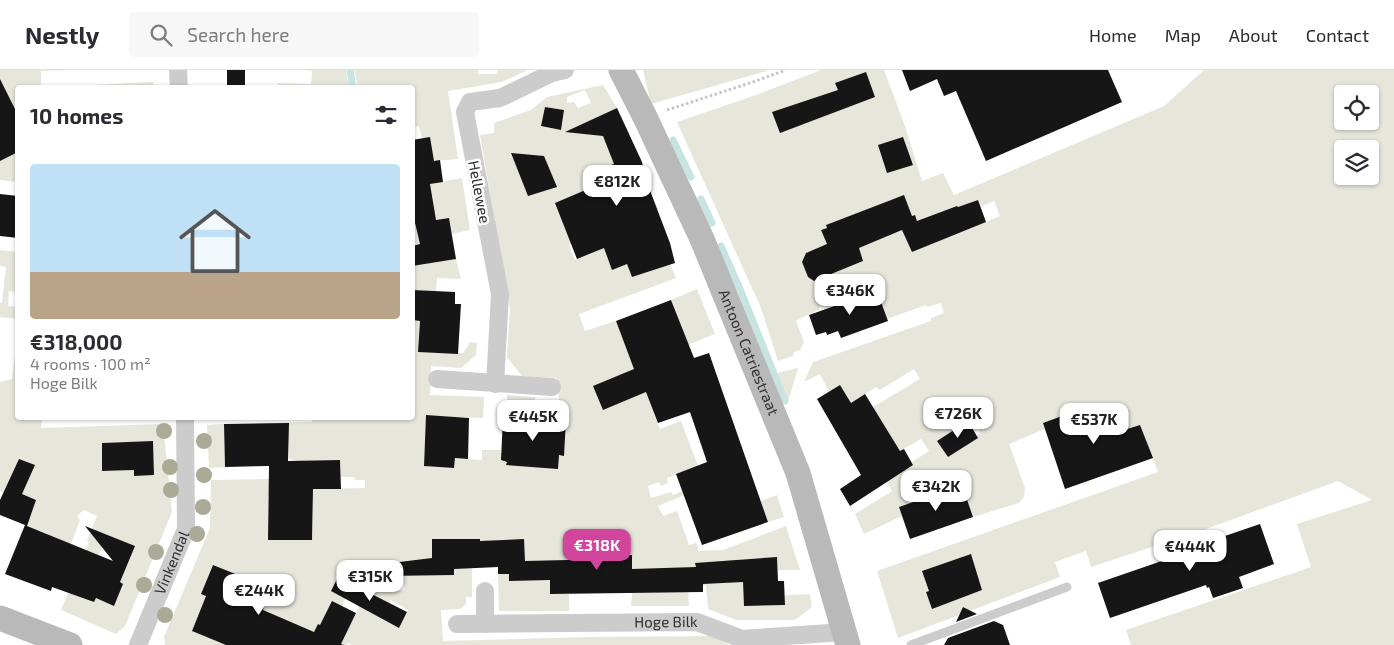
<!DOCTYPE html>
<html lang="en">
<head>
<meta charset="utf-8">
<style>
	body { margin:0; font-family:"Exo 2",sans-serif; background:#f7f7f7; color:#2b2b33; height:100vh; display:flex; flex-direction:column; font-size:19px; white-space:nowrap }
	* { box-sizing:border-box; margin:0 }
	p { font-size:16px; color:#7c7c81 }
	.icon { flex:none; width:28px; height:28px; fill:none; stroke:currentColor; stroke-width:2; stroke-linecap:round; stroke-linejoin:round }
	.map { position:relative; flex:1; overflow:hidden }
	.side { position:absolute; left:15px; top:15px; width:400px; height:335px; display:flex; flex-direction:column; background:#fff; border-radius:5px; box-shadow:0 1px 4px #0004 }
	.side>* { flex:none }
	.controls { position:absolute; left:1334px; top:15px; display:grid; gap:10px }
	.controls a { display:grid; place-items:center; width:45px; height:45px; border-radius:5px; background:#fff; box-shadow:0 1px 4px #0004; font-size:25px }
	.price { position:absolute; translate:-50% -42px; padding:0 11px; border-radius:10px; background:#fff; color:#222; font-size:16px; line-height:32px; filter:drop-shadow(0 1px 2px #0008) }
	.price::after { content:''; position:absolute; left:50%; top:30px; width:15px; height:11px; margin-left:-8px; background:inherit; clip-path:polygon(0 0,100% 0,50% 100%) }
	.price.selected { background:#d1469c; color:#fff }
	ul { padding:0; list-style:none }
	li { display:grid; align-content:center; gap:10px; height:265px; padding:0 15px }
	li+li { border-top:1px solid #e1e1e2 }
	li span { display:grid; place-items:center; height:155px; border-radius:5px; color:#555 }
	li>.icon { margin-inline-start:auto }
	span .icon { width:90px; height:90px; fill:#fffc; stroke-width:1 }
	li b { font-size:21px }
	h2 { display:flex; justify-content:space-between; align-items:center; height:60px; padding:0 15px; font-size:21px }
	header { display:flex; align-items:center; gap:30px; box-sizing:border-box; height:70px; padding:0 25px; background:#fff; border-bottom:1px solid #e1e1e2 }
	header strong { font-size:24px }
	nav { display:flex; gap:28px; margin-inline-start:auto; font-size:18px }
	.search { width:350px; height:45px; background:#f7f7f7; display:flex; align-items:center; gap:12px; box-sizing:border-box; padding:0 18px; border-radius:5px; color:#7c7c81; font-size:19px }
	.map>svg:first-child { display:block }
	.green { fill:#e7e6db; fill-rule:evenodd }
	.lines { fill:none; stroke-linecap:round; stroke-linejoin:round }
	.stream { stroke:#c7e4e0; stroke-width:7 }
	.building { fill:#161616 }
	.path { stroke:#c6c6c6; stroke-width:3; stroke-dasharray:2.5 2.5; stroke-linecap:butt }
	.lane { stroke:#ccc; stroke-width:9 }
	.street { stroke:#ccc; stroke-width:18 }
	.secondary { stroke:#b9b9b9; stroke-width:25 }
	.tree { fill:#aaaa96 }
	.labels { text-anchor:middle; stroke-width:5; stroke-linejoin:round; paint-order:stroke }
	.street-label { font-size:15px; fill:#2f2f2f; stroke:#fff }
</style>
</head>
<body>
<header>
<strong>Nestly</strong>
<div class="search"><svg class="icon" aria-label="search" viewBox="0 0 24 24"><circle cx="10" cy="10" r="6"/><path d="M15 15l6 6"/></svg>Search here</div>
<nav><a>Home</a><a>Map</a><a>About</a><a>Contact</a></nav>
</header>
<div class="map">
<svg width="1394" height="575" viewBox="0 0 1394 575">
	<rect width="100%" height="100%" fill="#fff"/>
	<path class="green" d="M0,0H75L41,1V15H52V17L18,18L17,45L0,40Z
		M303,0H346L349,17H279L277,13L311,14L312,1Z
		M354,0H478V4H496L498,0H528L502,12L448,21L458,89L434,91L422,69L419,56L413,57L412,18L358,17Z
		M643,0H770L651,34Z
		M821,0H884L905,56L922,111L943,103L954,125L1164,36L1204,0H1394V575H1131L1126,560L1235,523L1311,497L1297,454L1372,430L1338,411L1206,459L1091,497L1086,481L1055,492L1060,507L898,568L877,501L1158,402L1140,355L1124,360L1118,344L1102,349L1097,334L1043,353L1045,359L1009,374L1025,418L1024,427L1019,433L973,447L962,415L899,437L902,446L864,464L855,444L892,421L886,411L895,406L913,395L912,392L929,381L921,369L900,381L873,337L920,309L914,299L880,320L876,317L851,333L840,315L829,322L820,304L804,312L813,292L931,251V248L944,243L941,233L927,237L926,235L887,249L877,222L864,226L862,221L819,237V240L809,244L796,251L804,272L800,280L794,282L793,286L778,291L761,238L677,52L756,25ZM1342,24H1370V51H1342ZM1342,79H1370V106H1342ZM893,129L912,146L915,145L917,151L939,171L912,182L904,164L905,159L869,174L858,175L863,191L816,210L805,200L802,192L806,183L827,174L821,160L827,158L826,155ZM978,130L981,137L994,131L1000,146L941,170L931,146L957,136L958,137ZM974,351L981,363L976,366L977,368L948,387L938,371ZM971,484L982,520L932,538L926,522L929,521L922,501Z
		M153,12L154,17H73V16Z
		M603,15L617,38L583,54L588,64L603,66L605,72L628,61L635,80L641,89L631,92L611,96L629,136L653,127L658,139L569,175L575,190L591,184L606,173L613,199L627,194L632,207L670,194L676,208L579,244L585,261L612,252L616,251L627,281L682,259L671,230L697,219L715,264L637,295L656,338L654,343L660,359L681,351L698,396L667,408L668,413L661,416L659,412L648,416L651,428L671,422L673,425L704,412L706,416L658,436L663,446L677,441L689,475L696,473L699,479L698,481L723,480L786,456L800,500H778L777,487L736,490L737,512H743L744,536L785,535V525L810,524L812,537L795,550H736L708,539L706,515L688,516L689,536H631L632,523L660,499H632V485H610V497L550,491V524H569V541H499L498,504H509V511L526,510L486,471L432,469L433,505H454V498H472V527H466V534L460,539L441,540L443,571L587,567L712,566L729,575H352L348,573L347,575H322V556L318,554L307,575L258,554L273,513L263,508L235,575H165L164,567L210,458L211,410L322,408L323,419L365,418V410H355L354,407H341L340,390L298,391L289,389L288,367H263V353L312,352L313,348H412V326L414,313L412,312L413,250L420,251L418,282L463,283L468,276L469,272L477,273L476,285L461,298L431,296L430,325L484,327L483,348L426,346L424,396L454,398L455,388L482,390V380H501L500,383H504V392H516L564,385L566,351L557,350L559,330L557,308L522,306L507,287L510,239L480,65L494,63V53L531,40L547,27ZM585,20L591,33L578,38L574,32L567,33V27ZM545,37L564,40L560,60L541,56ZM268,426L303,427L313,429L312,470L268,469ZM401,491L405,520L390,522L387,493ZM213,495L243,507L218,572L192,561L206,526L201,524ZM352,515L366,522L350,555L336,548ZM391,530L408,540L399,558L382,549Z
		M17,82V112L0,110V91Z
		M462,108L470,160L452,164L449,148L436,150L420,174L413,176V117Z
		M0,180L17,182V222L9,221L8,236L17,237V249L0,247V233H2L6,197L0,196Z
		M456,189L461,209L437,208L436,221H413V192L429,193Z
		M15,284L17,285L18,348H42L41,358L163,354L172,442L125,556L116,564L61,540L89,472L87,471L97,446L84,440L77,446L80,450L68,482L45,472L48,464L39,460L30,482L19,478L36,430L27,427L26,431L0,421V312L12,309ZM153,371L154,405L134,406V400L103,401L102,373ZM107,465L134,476L120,512L123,514L114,535L96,528L94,532L83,528L91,505Z
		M798,298L788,332L777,303Z
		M507,325L535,327L534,349L521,348L507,336Z
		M224,354L225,397L209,398L207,355Z
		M777,425L784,447L768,452L761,431Z"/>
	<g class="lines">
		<path class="stream" d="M350,0L353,18
			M673,70L691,107
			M701,129L712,153
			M721,176L740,219L785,331"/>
	</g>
	<path class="building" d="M227,0H245V18H227Z
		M902,0H1108L1122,32L986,91L956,21L944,26L937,9L910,21Z
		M866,2L875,27L780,63L772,42L838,20L835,13Z
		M0,9L18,45V82L0,91Z
		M545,37L564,40L561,60L541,56Z
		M617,38L642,92L646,110L670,173L675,193L632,207L627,194L612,200L604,178L577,189L555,133L616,107L611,95L614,94L603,66L565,62Z
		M430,67L434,91L440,90L443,112L430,114L436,150L449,148L456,189L412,196V176L420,174L412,140V70Z
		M903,67L913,95L887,103L878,75Z
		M511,83L544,86L557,117L528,126Z
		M0,124L18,126V168L0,166Z
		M904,125L912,146L915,145L917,151L957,136L958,137L978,130L986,152L912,182L902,160L859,178L863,191L814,211L808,207L802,192L806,183L827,174L821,160L827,158L826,155Z
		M412,220L455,222V234H461L458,284L418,282L420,251L412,250Z
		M877,221L888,251L841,268L838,261L827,265L826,262L816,265L809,245Z
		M671,230L694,288L709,283L768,452L702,475L676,404L707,392L690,342L658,353L646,322L603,340L593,316L634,299L616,251Z
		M840,315L851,333L865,324L900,381L904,379L913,395L850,436L840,419L861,405L817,329Z
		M1097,333L1102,349L1118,344L1124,360L1140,355L1153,388L1065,419L1043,353Z
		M426,345L469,348L468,389L455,388L454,398L424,396Z
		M503,347L566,350L564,386L559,385L558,399L506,395L507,392L501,390Z
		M968,351L978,368L948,387L937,371Z
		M289,353L288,391L340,390L341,419H313L312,470H268L269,396L225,397L224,354Z
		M153,371L154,405L134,406V400L102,401V373Z
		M19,389L35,395L22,424L36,430L27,456L113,491L85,456L135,476L120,512L123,514L114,536L96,528L94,532L52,517L51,521L5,504L25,455L0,445V430Z
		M962,415L973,447L910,469L899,437Z
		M1260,454L1274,494L1239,507L1243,518L1213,528L1209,517L1207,518L1206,515L1110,548L1098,513L1179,485L1178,482Z
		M432,469H480V471L524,469L525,491L610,489V485H632V499L696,497L695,493L777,487L778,511H784L785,535L744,536L743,512L703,514V522L550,524V510L509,511V504H498V497L454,499V505L384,506L383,494L432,488Z
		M971,484L982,520L932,539L926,522L929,521L922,501Z
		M213,495L270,518L263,540L314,562L318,554L320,555L332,531L356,543L341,574L344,575H226L192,561L206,526L201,524Z
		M338,507L407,542L399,558L331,521Z
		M963,537L977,544L956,552Z
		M994,551L1003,555L1010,575H944L948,568Z"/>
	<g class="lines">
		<path class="path" d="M667,40L753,12L786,0"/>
		<path class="lane" d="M911,575L1067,517"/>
		<g class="street">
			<path d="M178,0L179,18"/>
			<path d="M437,309L552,317"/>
			<path d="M495,314L500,224L465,42L470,32L500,28L552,3L565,0"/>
			<path d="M485,521V554"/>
			<path id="s1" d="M457,554L697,552L742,569L844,562"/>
			<path id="s2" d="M138,575L186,459L185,348"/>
		</g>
		<g class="secondary">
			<path id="s3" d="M621,0L645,47L702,169L798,403L848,575"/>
			<path d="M0,548L70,575"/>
		</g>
	</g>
	<g class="tree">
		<circle cx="164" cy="361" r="8"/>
		<circle cx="204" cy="371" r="8"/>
		<circle cx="170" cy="397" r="8"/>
		<circle cx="204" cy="405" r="8"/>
		<circle cx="171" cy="420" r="8"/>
		<circle cx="203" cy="437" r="8"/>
		<circle cx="197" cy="464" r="8"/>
		<circle cx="156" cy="482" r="8"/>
		<circle cx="144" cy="515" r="8"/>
		<circle cx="165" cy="545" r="8"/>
	</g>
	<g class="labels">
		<g class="street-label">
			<text transform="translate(479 122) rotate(79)" y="5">Hellewee</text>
			<text dy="5" stroke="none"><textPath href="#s3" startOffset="310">Antoon Catriestraat</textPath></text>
			<text dy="5" stroke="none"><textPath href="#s2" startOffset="89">Vinkendal</textPath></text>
			<text dy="5" stroke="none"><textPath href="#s1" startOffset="209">Hoge Bilk</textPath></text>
		</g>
	</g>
</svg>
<div class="controls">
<a><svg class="icon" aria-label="locate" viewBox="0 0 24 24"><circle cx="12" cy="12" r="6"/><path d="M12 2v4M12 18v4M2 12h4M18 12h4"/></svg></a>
<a><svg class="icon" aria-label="layers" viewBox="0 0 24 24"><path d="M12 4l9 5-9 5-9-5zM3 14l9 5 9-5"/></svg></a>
</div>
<b class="price" style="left:617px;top:137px">€812K</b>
<b class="price" style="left:850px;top:246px">€346K</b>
<b class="price" style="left:958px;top:369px">€726K</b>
<b class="price" style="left:533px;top:372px">€445K</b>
<b class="price" style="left:1094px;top:375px">€537K</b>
<b class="price" style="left:936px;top:442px">€342K</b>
<b class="price selected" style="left:597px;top:501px">€318K</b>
<b class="price" style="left:1190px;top:502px">€444K</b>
<b class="price" style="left:370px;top:532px">€315K</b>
<b class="price" style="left:259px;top:546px">€244K</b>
<section class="side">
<h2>10 homes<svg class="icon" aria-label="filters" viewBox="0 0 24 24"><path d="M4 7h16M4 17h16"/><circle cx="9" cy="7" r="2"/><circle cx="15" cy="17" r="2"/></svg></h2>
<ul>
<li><span style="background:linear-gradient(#bfe0f5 70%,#b9a48a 0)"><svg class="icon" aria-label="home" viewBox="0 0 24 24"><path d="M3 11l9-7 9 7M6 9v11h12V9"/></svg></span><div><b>€318,000</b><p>4 rooms · 100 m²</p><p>Hoge Bilk</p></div></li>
</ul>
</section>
</div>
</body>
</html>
